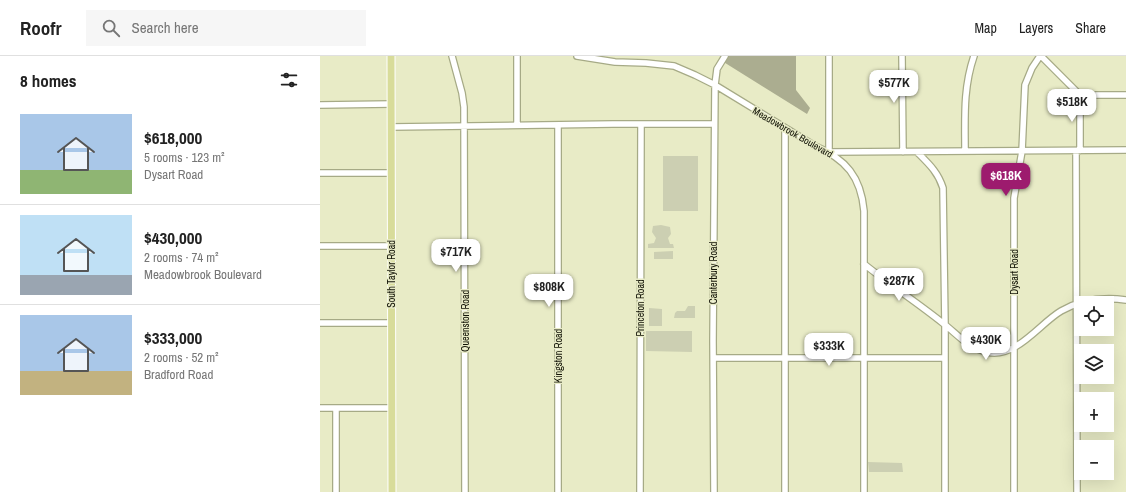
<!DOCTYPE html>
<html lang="en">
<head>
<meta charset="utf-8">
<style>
	body { margin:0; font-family:"Archivo Narrow",sans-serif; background:#f6f6f6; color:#222; height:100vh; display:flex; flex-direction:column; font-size:15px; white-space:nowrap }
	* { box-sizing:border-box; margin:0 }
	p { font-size:13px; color:#767676 }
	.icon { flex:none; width:22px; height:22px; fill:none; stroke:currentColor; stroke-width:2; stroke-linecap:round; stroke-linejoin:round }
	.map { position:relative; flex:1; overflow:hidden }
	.panel { display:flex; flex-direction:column; background:#fff; width:320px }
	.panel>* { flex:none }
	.controls { position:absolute; left:754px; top:240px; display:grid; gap:8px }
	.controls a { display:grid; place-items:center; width:40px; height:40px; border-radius:0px; background:#fff; box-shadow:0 4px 16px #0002; font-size:20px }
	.price { position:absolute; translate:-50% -34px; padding:0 9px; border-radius:8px; background:#fff; color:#222; font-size:13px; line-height:26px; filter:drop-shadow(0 1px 2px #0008) }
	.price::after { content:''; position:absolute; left:50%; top:24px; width:12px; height:9px; margin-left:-6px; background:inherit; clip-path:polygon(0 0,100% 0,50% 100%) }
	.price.current { background:#9d1b6e; color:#fff }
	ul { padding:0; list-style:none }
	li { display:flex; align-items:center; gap:12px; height:100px; padding:0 20px }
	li+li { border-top:1px solid #e0e0e0 }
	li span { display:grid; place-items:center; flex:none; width:112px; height:80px; border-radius:0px; color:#555 }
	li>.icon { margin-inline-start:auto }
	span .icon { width:48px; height:48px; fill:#fffc; stroke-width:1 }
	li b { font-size:17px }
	h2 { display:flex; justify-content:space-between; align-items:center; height:48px; padding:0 20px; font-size:17px }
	header { display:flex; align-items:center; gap:24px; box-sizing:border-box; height:56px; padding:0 20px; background:#fff; border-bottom:1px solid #e0e0e0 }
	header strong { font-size:19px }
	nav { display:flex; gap:22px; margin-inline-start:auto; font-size:14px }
	.search { width:280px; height:36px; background:#f6f6f6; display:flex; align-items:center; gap:10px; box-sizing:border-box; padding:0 14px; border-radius:0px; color:#767676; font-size:15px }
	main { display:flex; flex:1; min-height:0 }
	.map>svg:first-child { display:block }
	.green { fill:#cccfb2 }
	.forest { fill:#abad90 }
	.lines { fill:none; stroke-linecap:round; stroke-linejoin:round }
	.minor-casing { stroke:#a6aa86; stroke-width:8 }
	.major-casing { stroke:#fff; stroke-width:9 }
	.minor { stroke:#fff; stroke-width:5.5 }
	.major { stroke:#d8dc9a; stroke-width:7 }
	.labels { text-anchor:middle; stroke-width:3; stroke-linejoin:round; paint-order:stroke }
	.street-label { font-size:10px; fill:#121306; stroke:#e8ebc6 }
</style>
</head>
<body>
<header>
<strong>Roofr</strong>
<div class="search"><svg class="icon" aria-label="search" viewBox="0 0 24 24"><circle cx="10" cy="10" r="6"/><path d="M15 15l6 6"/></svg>Search here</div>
<nav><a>Map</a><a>Layers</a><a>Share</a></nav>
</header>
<main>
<section class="panel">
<h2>8 homes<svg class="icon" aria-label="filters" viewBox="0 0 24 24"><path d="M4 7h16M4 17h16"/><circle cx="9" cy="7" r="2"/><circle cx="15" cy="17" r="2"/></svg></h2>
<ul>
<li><span style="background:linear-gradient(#a9c7e8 70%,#8fb573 0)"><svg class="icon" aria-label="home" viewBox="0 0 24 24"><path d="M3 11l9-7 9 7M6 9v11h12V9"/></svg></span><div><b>$618,000</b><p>5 rooms · 123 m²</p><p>Dysart Road</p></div></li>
<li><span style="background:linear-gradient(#bfe0f5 75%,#9aa5b1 0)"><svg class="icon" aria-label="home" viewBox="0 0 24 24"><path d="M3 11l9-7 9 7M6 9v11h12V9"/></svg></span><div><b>$430,000</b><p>2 rooms · 74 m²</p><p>Meadowbrook Boulevard</p></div></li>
<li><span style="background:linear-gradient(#a9c7e8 70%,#c2b280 0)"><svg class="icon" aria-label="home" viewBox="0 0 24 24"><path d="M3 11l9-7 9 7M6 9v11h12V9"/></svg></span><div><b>$333,000</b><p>2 rooms · 52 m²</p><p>Bradford Road</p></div></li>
</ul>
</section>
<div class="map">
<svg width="806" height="436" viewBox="0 0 806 436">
	<rect width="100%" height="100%" fill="#e8ebc6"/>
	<path class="green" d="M343,100H378V155H343Z
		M341,169L350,171L351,178L348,182L350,188H353L354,192H328V188L334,187L336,182L332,176L333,170Z
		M353,195V203H334V196Z
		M368,250H375V262H354L355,257L357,255H365Z
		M329,252L342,253V270H329Z
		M326,275H372V296L326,295Z
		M548,406L582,407L583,416H549Z"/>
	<path class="forest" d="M405,0H476V34L490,52L487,58L402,5Z"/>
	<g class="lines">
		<g class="minor-casing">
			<path id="minor" d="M132,0L142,37L144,51L145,436
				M257,0L295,6L326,7L354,10L375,19L395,29L495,90C526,103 541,121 544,155V436
				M509,0V96
				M582,0L583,96
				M721,0L760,39V95
				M760,39H806
				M0,49L71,48
				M197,69V0
				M238,69V436
				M71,71L293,68H394
				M645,95C645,62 643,32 654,0
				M756,95L757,436
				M510,96L806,94
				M597,96C609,108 618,116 623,132L625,269V436
				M0,117H71
				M0,190H71
				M544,208C570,229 598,247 624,268C638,279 648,292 667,296C696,303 719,268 741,255C762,243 783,241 806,244
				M0,267H71
				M394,302H625
				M0,352H71
				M16,352V436
				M320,436L321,68
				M394,436L393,285L395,29L397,13L405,0
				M465,436V72
				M694,436V142L702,95L705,29L712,12L720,0"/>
		</g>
		<g class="major-casing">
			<path id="major" d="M71,0L72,436"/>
		</g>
		<use href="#minor" class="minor"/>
		<use href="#major" class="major"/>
	</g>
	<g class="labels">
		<g class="street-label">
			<text transform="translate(473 76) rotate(30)" y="4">Meadowbrook Boulevard</text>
			<text transform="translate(694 216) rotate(-90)" y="4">Dysart Road</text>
			<text transform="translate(393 217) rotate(-90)" y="4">Canterbury Road</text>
			<text transform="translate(71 218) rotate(-90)" y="4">South Taylor Road</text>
			<text transform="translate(320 252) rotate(-90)" y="4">Princeton Road</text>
			<text transform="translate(145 265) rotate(-90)" y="4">Queenston Road</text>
			<text transform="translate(238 300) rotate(-90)" y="4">Kingston Road</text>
		</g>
	</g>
</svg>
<div class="controls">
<a><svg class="icon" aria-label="locate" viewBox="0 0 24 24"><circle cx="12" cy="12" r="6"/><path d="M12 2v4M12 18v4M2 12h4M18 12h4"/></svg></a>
<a><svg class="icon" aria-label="layers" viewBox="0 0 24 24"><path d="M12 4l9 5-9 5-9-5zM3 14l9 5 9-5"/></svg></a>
<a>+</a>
<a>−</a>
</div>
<b class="price" style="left:574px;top:48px">$577K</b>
<b class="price" style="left:752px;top:67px">$518K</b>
<b class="price current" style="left:686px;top:141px">$618K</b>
<b class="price" style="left:136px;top:217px">$717K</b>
<b class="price" style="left:579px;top:246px">$287K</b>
<b class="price" style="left:229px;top:252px">$808K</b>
<b class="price" style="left:666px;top:305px">$430K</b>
<b class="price" style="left:509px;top:311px">$333K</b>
</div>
</main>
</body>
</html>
